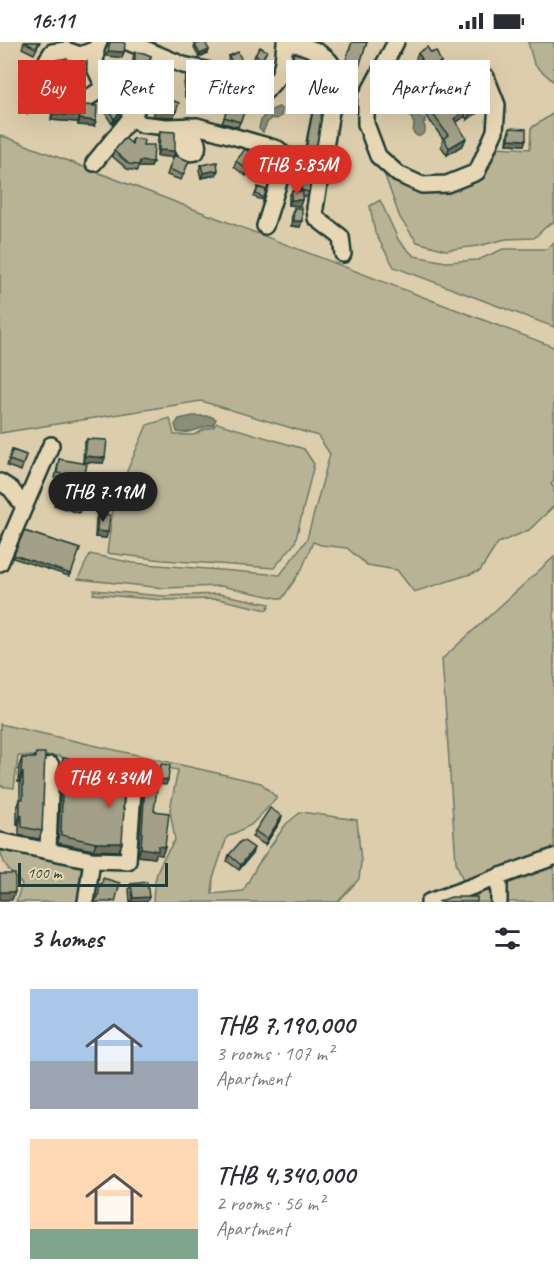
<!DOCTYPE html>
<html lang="en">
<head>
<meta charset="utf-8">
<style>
	body { margin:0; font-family:Caveat,sans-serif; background:#f2f2f3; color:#2b2b33; height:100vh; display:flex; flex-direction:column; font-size:22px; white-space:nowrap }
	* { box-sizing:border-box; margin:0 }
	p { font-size:20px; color:#7c7c81 }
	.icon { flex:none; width:33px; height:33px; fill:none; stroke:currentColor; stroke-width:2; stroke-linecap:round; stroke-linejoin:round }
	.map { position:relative; height:860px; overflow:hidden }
	.sheet { display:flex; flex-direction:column; background:#fff; flex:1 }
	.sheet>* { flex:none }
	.hud { position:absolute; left:18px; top:18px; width:519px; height:54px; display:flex; gap:12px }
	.scale { position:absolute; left:18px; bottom:15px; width:150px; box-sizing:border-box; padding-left:6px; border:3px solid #1f3d34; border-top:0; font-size:16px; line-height:21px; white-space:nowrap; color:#1f3d34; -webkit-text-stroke:4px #e8d7b4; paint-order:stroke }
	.price { position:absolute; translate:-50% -51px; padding:0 14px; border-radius:21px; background:#d93025; color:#fff; font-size:20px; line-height:39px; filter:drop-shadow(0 2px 3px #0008) }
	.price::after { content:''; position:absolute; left:50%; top:36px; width:18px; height:14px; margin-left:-9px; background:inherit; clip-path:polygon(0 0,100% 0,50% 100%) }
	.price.current { background:#222; color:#fff }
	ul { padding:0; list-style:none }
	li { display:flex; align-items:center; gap:18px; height:150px; padding:0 30px }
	li span { display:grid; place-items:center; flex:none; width:168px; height:120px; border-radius:0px; color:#555 }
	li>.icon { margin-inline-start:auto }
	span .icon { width:72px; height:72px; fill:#fffc; stroke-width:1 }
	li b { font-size:26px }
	h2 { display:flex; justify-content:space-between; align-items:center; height:72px; padding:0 30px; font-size:26px }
	.tag { padding:0 21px; border-radius:0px; background:#fff; box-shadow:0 6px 24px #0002; font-size:21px; line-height:54px }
	.tag.current { background:#d93025; color:#fff }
	.status { display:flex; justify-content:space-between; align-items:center; height:42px; padding:0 30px; background:#fff; direction:ltr }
	.status svg { height:16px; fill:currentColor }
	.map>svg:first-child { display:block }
	.green { fill:#b9b396; stroke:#6c7865; stroke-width:1.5 }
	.water { fill:#898f78; stroke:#5f6e5d; stroke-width:1.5 }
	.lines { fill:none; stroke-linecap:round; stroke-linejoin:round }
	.minor-casing { stroke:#1f3d34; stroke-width:20 }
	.minor { stroke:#e8d7b4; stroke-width:15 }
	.wall { fill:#8b8a74; stroke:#1f3d34; stroke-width:1.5 }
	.shaded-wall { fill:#71705e; stroke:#1f3d34; stroke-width:1.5 }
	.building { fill:#a2a087; stroke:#1f3d34; stroke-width:1.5 }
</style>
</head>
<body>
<div class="status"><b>16:11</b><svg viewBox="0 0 49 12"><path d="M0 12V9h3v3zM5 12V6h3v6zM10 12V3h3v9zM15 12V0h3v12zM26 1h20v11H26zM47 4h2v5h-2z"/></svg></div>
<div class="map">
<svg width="554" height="860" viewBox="0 0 554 860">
	<rect width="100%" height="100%" fill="#dcceac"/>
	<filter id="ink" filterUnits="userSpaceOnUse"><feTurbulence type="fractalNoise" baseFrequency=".0167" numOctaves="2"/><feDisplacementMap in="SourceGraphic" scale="12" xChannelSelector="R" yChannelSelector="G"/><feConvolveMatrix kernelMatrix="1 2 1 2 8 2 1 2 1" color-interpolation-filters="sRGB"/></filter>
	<g filter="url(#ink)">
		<path class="green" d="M528,0H554V40L534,22Z
			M554,71V180L548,183L534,196L506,197L478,204L446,208L417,200L400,176L384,131L422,151H449L482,138L496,105L530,107L531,86Z
			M0,93L554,305V439L551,442L554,446V464L529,488L498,501L480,529L414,550L397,528L367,523L347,506L321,503L313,500L302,527L282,557L221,544L164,546L78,537L90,512L133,521L280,533L307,497L330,412L318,394L201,359L0,391Z
			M380,158L399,199L414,214L446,220L478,218L503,207H547L554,200V285L394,225L375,191L370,164Z
			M170,376L174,393H194L203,388L213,385L217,381L304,407L314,422L295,501L274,526L163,518L107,511L114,459L147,383Z
			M554,515V860H471L456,820L442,617Z
			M94,548L163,554L219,552L270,562L267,568L218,557L163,558L93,552Z
			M0,682L261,741L277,756L251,783L227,795L213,836L212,852L243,849L257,824L286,782L301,770L357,778L361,820L359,837L338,860H153C154,831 159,822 175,798L170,768L178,728L141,721L93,727L59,714H18L14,746L0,744Z
			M0,805L85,824L80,860H16L22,842C10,830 2,823 0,805Z"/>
		<path class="water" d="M279,65L282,68L281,74L277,77L271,76L267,81L263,90L259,87C260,74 267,69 279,65Z
			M416,68L419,70V75L425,76V80L423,81L425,85V90L420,94H417L413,90L414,82L410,73L412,69Z
			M193,374H210L216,377L213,383C200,385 190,393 177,390L175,383L179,377Z"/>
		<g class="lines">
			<g class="minor-casing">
				<path id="minor" d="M99,0L96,7L95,26L104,45L133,73L140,82L166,85L197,84L278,107L285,114L283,127L265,184
					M128,0L183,23L206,28L220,34L237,48L256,53L266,49L279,34L283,20L285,1C301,2 325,9 333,24C335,28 335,34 336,39L315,166L316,176L341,195L343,212
					M396,0L366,56V82L378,114L398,132L422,143L447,142L477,130L495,89L497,63L486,35
					M96,7L80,13L66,8L52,10C46,18 42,26 42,36C42,55 64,64 80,59C89,57 97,50 104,45
					M187,84C181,95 177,115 196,110C201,101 192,94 189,84
					M94,121L133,73L149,45L163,15
					M0,440L11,447L24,465
					M0,521L51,403
					M0,799L92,818L86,860
					M48,809L51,723
					M92,818L128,819L133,749
					M429,860L554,815
					M499,860V834"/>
			</g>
			<use href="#minor" class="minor"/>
		</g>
		<path class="wall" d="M24,0H40L34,12L22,6Z
			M352,0H367L351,47L345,45L346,38L344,25Z
			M195,3L209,8L208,11L199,15L194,5Z
			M267,9L261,20L254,16L255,13Z
			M135,10L151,14L145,30H132L133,16Z
			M294,11L305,14L300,32L290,29Z
			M418,11L439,25L420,36L413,26L415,20L418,19L416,16Z
			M229,14L242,19L241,22L232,26L228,17Z
			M26,20L35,36L33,42H24V25Z
			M321,26L309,150L307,155L302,154L300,164L289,163V154L292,149H300L304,125H302L307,95L314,60H312Z
			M60,32L69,40L62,43L59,35Z
			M186,35L203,49L201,55H185L184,41Z
			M213,49L230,55L222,64L210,54Z
			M42,54L40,60L28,71L19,61L21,55Z
			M54,60L69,64L94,84L78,83V80L51,78L52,66Z
			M230,62L245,68L238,85L222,81Z
			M106,64L120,74L112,82L104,69Z
			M427,64H459L477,71L467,78L465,74L456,81L466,96L463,103L447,113L441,104L443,97L424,71Z
			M510,86L526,98L524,103L507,102L508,92Z
			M160,89L175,109L173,115L157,114L158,95Z
			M133,96L143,103L153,120L151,125H138L137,129L127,127L112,114L114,109L131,101Z
			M174,113L189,119L181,138L167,133Z
			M236,119L255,122L246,134L234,125Z
			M201,123L216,133L201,136L199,128Z
			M258,145L266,148L263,158L254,155Z
			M294,166L300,185L291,184L292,171Z
			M87,397L103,421L83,420L84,402Z
			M12,408L26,413L21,429L7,424Z
			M59,417L84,436L82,441L55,436Z
			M60,445L85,453L79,471L54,463Z
			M98,471L106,496L95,495L96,477Z
			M24,489L80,507L69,534L13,516Z
			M36,711L42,789L39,797L19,793V782H17V766L20,758V740H18L19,724L22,716H34Z
			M63,716L69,722L82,749L113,751L114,737L117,729L131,730L134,719L142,730L165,805L162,813L156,812L155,816L138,814L143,749L141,744L134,739L129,740L127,742L124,751L119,809L93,808L58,801L61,724Z
			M282,774L280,780L265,803L252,795L255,789Z
			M252,812L239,828L227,819L229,813Z
			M131,842L147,860H130L129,847Z"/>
		<path class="shaded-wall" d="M209,8L208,11L199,15L200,12Z
			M108,9L124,10L122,16L106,14Z
			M242,19L241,22L232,26L233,23Z
			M441,20L439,25L420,36L422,31Z
			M135,24L147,25L145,30H132Z
			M26,36H35L33,42H24Z
			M70,37L69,40L62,43L63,40Z
			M203,49L201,55H185L187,50Z
			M232,50L230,55L222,64L224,59Z
			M42,54L40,60L28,71L30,65Z
			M479,64L477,71L467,78L470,71Z
			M467,67L465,74L451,84L454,77Z
			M122,68L120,74L112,82L114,77Z
			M155,68L176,69L174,75L153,74Z
			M53,72L80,74L78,80L51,78Z
			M80,77L96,79L94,84L78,83Z
			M466,96L463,103L447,113L449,106Z
			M509,97L526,98L524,103L507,102Z
			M159,108L175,109L173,115L157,114Z
			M257,116L255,122L246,134L248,128Z
			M140,119L153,120L151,125H138Z
			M218,128L216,133L201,136L203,131Z
			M291,158H302L300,164L289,163Z
			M293,179H302L300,185L291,184Z
			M85,414L105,416L103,421L83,420Z
			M97,489L108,490L106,496L95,495Z
			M23,731L20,740H18L21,732Z
			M132,732H137L134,739L129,740L125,743L128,736Z
			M159,737L168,738L166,743L157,742Z
			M20,773H22L19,782H17Z
			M282,774L280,780L265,803L267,797Z
			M96,801H122L119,809L93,808Z
			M158,804L165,805L162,813L156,812L155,816L138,814L141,806Z
			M254,806L252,812L239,828L241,823Z
			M0,850H15L12,858H0Z
			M149,855L147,860H131L133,856Z"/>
		<path class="building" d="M24,0H39L36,6Z
			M110,0H123L125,2L124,10L108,9Z
			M201,0H205L209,8L200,12L195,3Z
			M352,0H367L354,40L348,38V31L346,18Z
			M260,5L267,9L262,17L255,13Z
			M427,5L431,11L436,9L441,20L422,31L415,20L422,17L418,11Z
			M135,10L144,11L151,14L147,25L135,24Z
			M238,10L242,19L233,23L229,14Z
			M294,11L305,14L301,29L291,27Z
			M26,20H36L35,36H26Z
			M321,26L327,28L328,33L309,150L301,148L306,119H304L309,89L316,54H314Z
			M67,29L70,37L63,40L60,32Z
			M203,34V49L187,50L186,35Z
			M221,40L232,50L224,59L213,49Z
			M33,44L42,54L30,65L21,55Z
			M448,49L459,64L472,54L479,64L470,71L467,67L454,77L466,96L449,106L444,96L448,93L427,64Z
			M161,54L179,61L176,69L155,68Z
			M54,60L69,64L84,63L97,64L96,79L80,77V74L53,72Z
			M113,60L122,68L114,77L106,64Z
			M230,62L245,68L240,80L224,75Z
			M510,86L526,87V98L509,97Z
			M160,89L175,90V109L159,108Z
			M125,96L132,102L133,96L144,98L143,103H154L153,120L140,119L139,123L129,122L114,109Z
			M245,107L257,116L248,128L236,119Z
			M174,113L189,119L183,133L169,127Z
			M217,120L218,128L203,131L201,123Z
			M258,145L266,148L264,156L256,152Z
			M292,149L303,150L302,158H291Z
			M294,166H302V179H293Z
			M87,397L107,398L105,416L85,414Z
			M12,408L26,413L23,423L9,418Z
			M59,417L87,422L84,436L57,431Z
			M60,445L85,453L81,465L56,457Z
			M98,471L110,473L108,490L97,489Z
			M24,489L80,507L71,532L14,513Z
			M36,711H45L42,789L22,785V773H20V757H23V731L21,732L22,716H35Z
			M63,716L69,717V722H83L82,749L115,751L117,729L133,730L134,719L143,720L142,730L159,731L154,769L169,771L165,805L158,804V809L141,806L145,742L144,737L137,732H132L128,736L126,746H124L123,767H124L122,801H96L61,793Z
			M161,722L170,723L168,738L159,737Z
			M270,766L282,774L267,797L255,789Z
			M241,799H244L254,806L241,823L229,813Z
			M0,832H15V850H0Z
			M103,836L120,841L115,860L111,859V860H94L98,855L100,842H102Z
			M147,840L149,855L133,856L131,842Z
			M451,855H477V860H438Z"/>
	</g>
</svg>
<div class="scale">100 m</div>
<b class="price" style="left:297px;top:154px">THB 5.85M</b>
<b class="price current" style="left:103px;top:481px">THB 7.19M</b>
<b class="price" style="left:109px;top:767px">THB 4.34M</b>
<div class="hud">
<a class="tag current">Buy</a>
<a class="tag">Rent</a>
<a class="tag">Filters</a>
<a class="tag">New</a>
<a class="tag">Apartment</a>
</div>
</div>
<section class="sheet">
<h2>3 homes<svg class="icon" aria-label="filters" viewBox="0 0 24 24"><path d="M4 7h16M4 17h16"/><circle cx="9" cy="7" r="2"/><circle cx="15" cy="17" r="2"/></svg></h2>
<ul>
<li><span style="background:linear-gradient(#a9c7e8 60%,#9aa5b1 0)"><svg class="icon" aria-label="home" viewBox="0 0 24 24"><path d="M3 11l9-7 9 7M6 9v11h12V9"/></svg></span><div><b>THB 7,190,000</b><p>3 rooms · 107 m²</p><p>Apartment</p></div></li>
<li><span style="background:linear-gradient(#ffd9b3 75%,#7fa58c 0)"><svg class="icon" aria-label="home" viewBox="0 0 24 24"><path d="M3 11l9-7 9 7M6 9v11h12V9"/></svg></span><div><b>THB 4,340,000</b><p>2 rooms · 56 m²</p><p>Apartment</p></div></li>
</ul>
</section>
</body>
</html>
